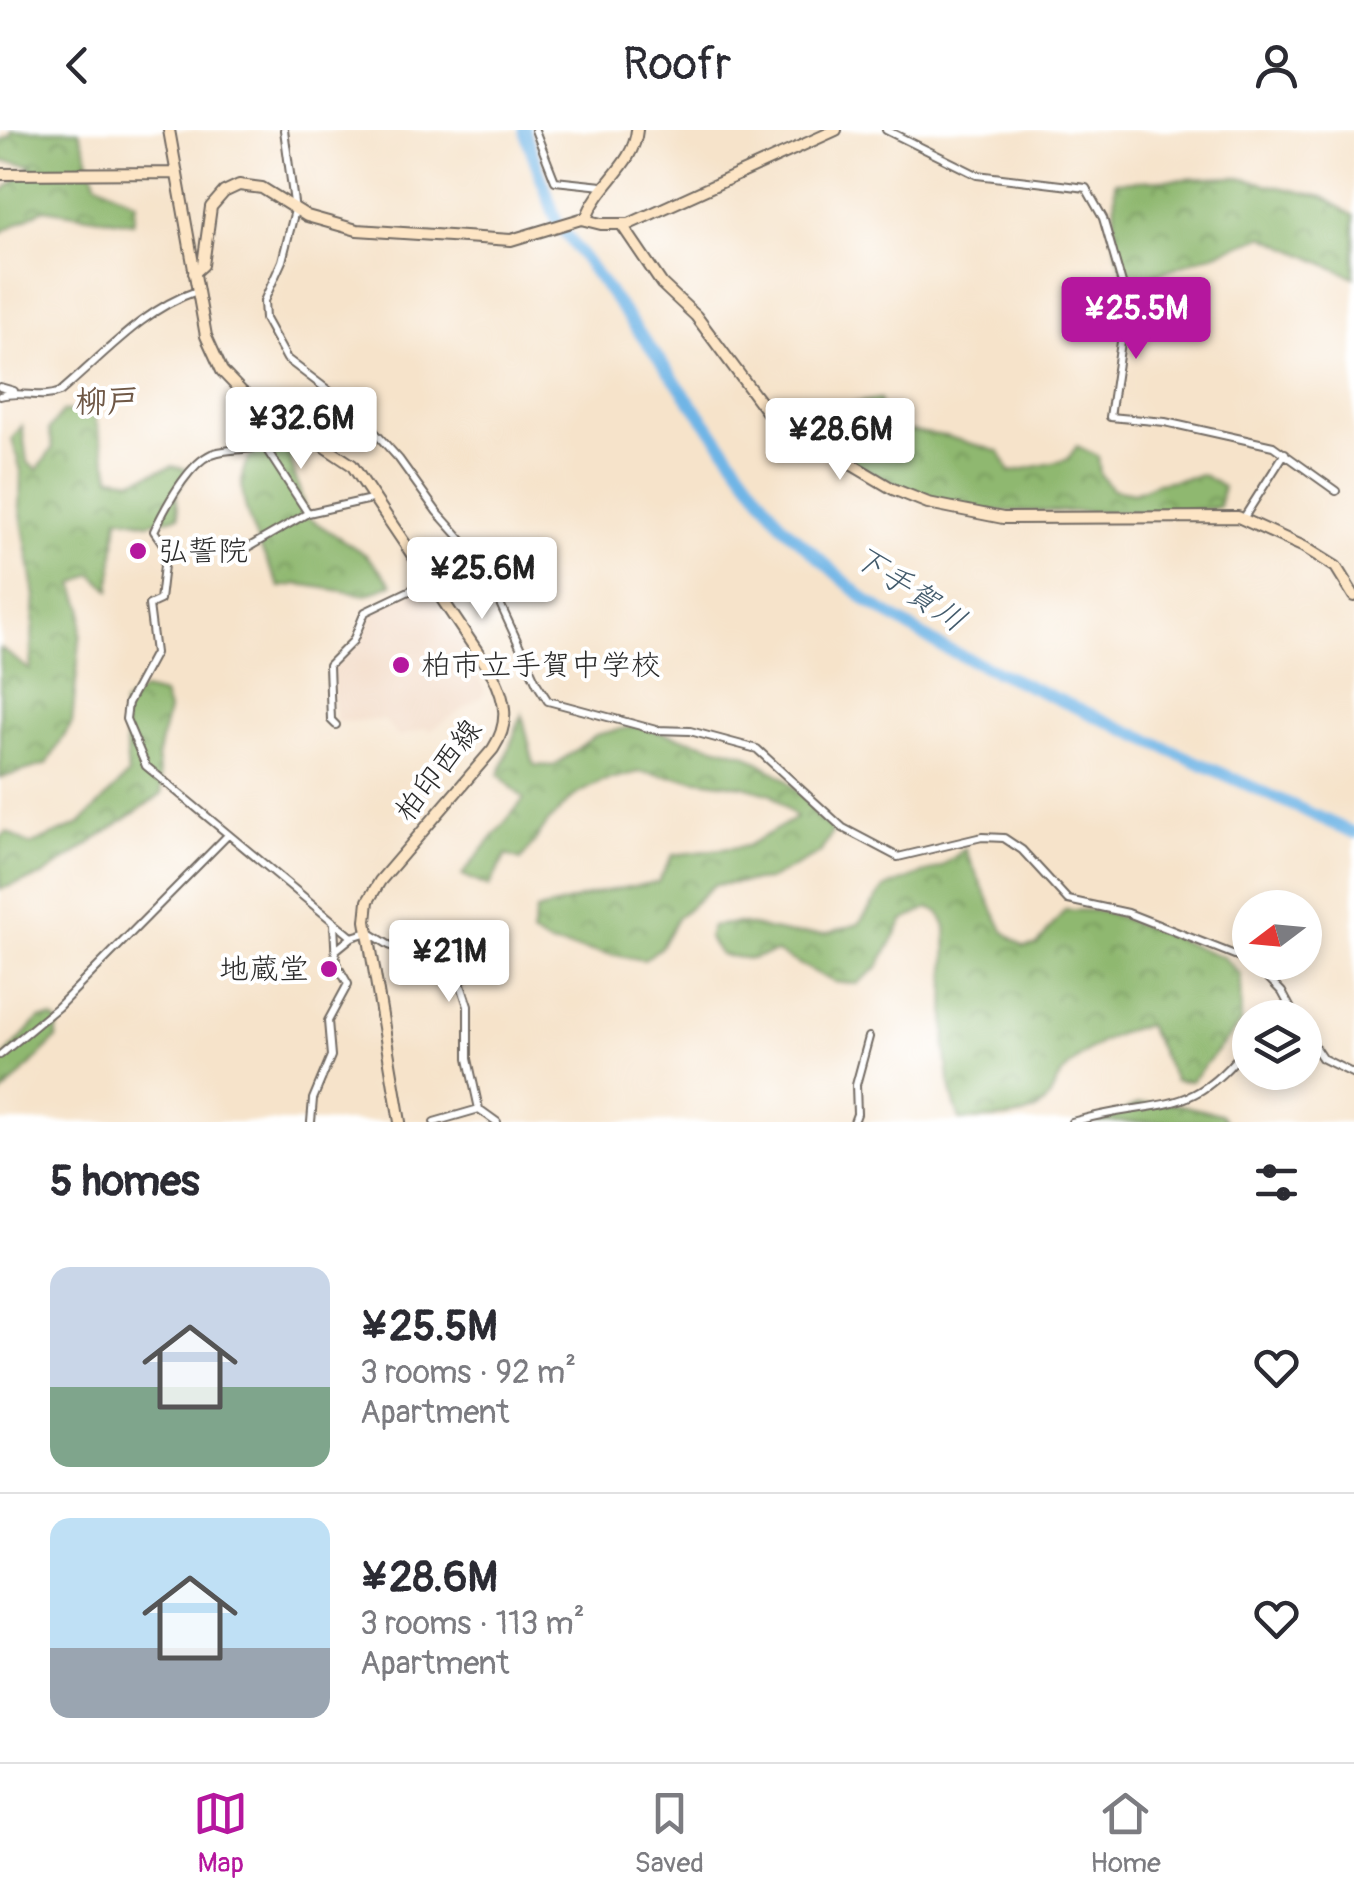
<!DOCTYPE html>
<html lang="en">
<head>
<meta charset="utf-8">
<style>
	body { margin:0; font-family:Pangolin,"Klee One",sans-serif; background:#f7f7f7; color:#2b2b33; height:100vh; display:flex; flex-direction:column; font-size:38px; white-space:nowrap }
	* { box-sizing:border-box; margin:0 }
	p { font-size:32px; color:#7c7c81 }
	.icon { flex:none; width:55px; height:55px; fill:none; stroke:currentColor; stroke-width:2; stroke-linecap:round; stroke-linejoin:round }
	.map { position:relative; height:992px; overflow:hidden }
	.sheet { display:flex; flex-direction:column; background:#fff; flex:1 }
	.sheet>* { flex:none }
	.needle { width:65px; rotate:254deg }
	.tools { position:absolute; left:1232px; top:760px; display:grid; gap:20px }
	.tools a { display:grid; place-items:center; width:90px; height:90px; border-radius:50%; background:#fff; box-shadow:0 5px 15px #0003; font-size:50px }
	.price { position:absolute; translate:-50% -85px; padding:0 22px; border-radius:10px; background:#fff; color:#222; font-size:32px; line-height:65px; filter:drop-shadow(0 2px 5px #0008) }
	.price::after { content:''; position:absolute; left:50%; top:60px; width:30px; height:22px; margin-left:-15px; background:inherit; clip-path:polygon(0 0,100% 0,50% 100%) }
	.price.active { background:#b5179e; color:#fff }
	ul { padding:0; list-style:none }
	li { display:flex; align-items:center; gap:30px; height:250px; padding:0 50px }
	li+li { border-top:2px solid #e1e1e2 }
	li span { display:grid; place-items:center; flex:none; width:280px; height:200px; border-radius:20px; color:#555 }
	li>.icon { margin-inline-start:auto }
	span .icon { width:120px; height:120px; fill:#fffc; stroke-width:1 }
	li b { font-size:42px }
	h2 { display:flex; justify-content:space-between; align-items:center; height:120px; padding:0 50px; font-size:42px }
	header { display:flex; justify-content:space-between; align-items:center; height:130px; padding:0 50px; background:#fff; font-size:45px; font-weight:600 }
	.dock { display:flex; justify-content:space-around; align-items:center; height:140px; border-top:2px solid #e1e1e2; background:#fff; font-size:28px; color:#7c7c81 }
	.dock a { display:grid; justify-items:center; gap:5px }
	.dock .active { color:#b5179e }
	.map>svg:first-child { display:block }
	.built { fill:#f1d5bd }
	.forest { fill:url(#forest-crowns); stroke:#5d724d; stroke-width:2.5 }
	.lines { fill:none; stroke-linecap:round; stroke-linejoin:round }
	.river { stroke:#6fb5e6; stroke-width:12 }
	.street-casing { stroke:#726b63; stroke-width:10 }
	.secondary-casing { stroke:#726b63; stroke-width:14 }
	.street { stroke:#fff; stroke-width:6 }
	.secondary { stroke:#fde5c5; stroke-width:10 }
	.poi-dot { fill:#b5179e; stroke:#fff; stroke-width:4 }
	.labels { text-anchor:middle; stroke-width:8; stroke-linejoin:round; paint-order:stroke }
	.poi-label { font-size:30px; fill:#2b2b2b; stroke:#fff; text-anchor:start }
	.street-label { font-size:30px; fill:#2b2b2b; stroke:#fff }
	.neighbourhood-label { font-size:32px; font-weight:bold; fill:#6f5846; stroke:#fff }
	.water-label { font-size:32px; font-style:italic; fill:#435b6c; stroke:#fff }
</style>
</head>
<body>
<header><svg class="icon" aria-label="back" viewBox="0 0 24 24"><path d="M15 5l-7 7 7 7"/></svg>Roofr<svg class="icon" aria-label="person" viewBox="0 0 24 24"><circle cx="12" cy="8" r="4"/><path d="M4 21q1-7 8-7t8 7"/></svg></header>
<div class="map">
<svg width="1354" height="992" viewBox="0 0 1354 992">
	<defs>
		<pattern id="forest-crowns" width="20" height="18" patternUnits="userSpaceOnUse" patternTransform="scale(2.5)"><rect width="20" height="18" fill="#8fb86f"/><path d="M2 6a3 3 0 1 1 6 0M12 15a3 3 0 1 1 6 0" fill="none" stroke="#75965b"/></pattern>
	</defs>
	<rect width="100%" height="100%" fill="#fff"/>
	<filter id="ink" filterUnits="userSpaceOnUse"><feTurbulence type="fractalNoise" baseFrequency=".01" numOctaves="2"/><feDisplacementMap in="SourceGraphic" scale="20" xChannelSelector="R" yChannelSelector="G"/><feConvolveMatrix kernelMatrix="1 2 1 2 8 2 1 2 1" color-interpolation-filters="sRGB"/></filter>
	<filter id="wash" filterUnits="userSpaceOnUse"><feTurbulence type="fractalNoise" baseFrequency=".0048" numOctaves="4" result="noise"/><feDisplacementMap in="SourceGraphic" scale="40" xChannelSelector="R" yChannelSelector="G"/><feGaussianBlur stdDeviation="2.25" result="paint"/><feColorMatrix in="noise" values="0 0 0 0 0 0 0 0 0 0 0 0 0 0 0 0 0 1.4 0 .05"/><feComposite in="paint" operator="in"/></filter>
	<g filter="url(#wash)">
		<rect width="100%" height="100%" fill="#f6e3ca"/>
		<path class="built" d="M424,456L429,458L472,523L466,529L485,560L484,565L430,601L427,598L398,607L384,590L336,592L331,539L335,531L352,514L369,482Z"/>
		<path class="forest" d="M11,0H79L96,52L136,73L133,93L44,79L0,103V63L33,35L0,31V11L12,4Z
			M1235,47L1323,67L1354,86V147L1263,106L1132,153C1109,129 1115,83 1115,52Z
			M880,269L881,297L945,306L1000,322L1010,342L1067,330L1077,316L1098,326L1100,344L1112,359L1134,363L1158,353L1203,345L1223,357L1219,377L1177,382L981,381L910,362L840,326L796,296L836,287L847,275Z
			M93,281L111,347L134,350L172,336L189,340L176,365L179,386L148,393L118,387L110,460L92,444L74,454L83,479L72,593L47,634L0,648V518L30,540L35,466L20,378L21,341L12,309L22,296L27,332L37,340L53,318L49,300L62,282Z
			M281,315L288,322L307,387L366,425L392,454L367,465L299,454L280,457C262,421 204,320 281,315Z
			M143,560L163,565L168,580L157,628L162,664L42,746L0,759V707L7,702L30,715L80,694L128,645L123,574Z
			M522,584L534,635L554,636L596,605L635,596L745,624L784,648L810,673L817,689L834,699L820,723L768,750L714,755L678,787L661,817L644,830L549,814L532,804L536,781L601,762L658,752L673,725L747,716L796,688L772,664L744,656L639,642L602,651L573,667L549,691L521,730L506,725L489,757L462,745L524,669L499,645Z
			M965,719L1003,801L1024,817L1037,815L1065,780L1103,781L1223,827L1240,844L1241,893L1191,951L1175,950L1147,895C1115,901 1081,921 1061,946C1054,954 1052,967 1044,974C1025,992 985,988 960,990C936,929 949,861 946,797L939,782L928,778L903,791L878,837L857,854L834,852L776,822L751,829L720,825L708,807L712,796L738,793L792,804H825L859,794L884,758L941,737Z
			M53,888L58,894L56,909L0,966V931L39,889Z
			M1171,973L1221,984L1227,992H1097L1139,974Z"/>
		<g class="lines">
			<path class="river" d="M524,0L557,92
				M562,99L783,396L867,471L940,516L1354,703"/>
		</g>
	</g>
	<g filter="url(#ink)">
		<g class="lines">
			<g class="street-casing">
				<path id="street" d="M284,0L295,80L282,131L264,171L265,189L287,229L354,280L372,299L399,329L437,382L480,430L537,554L548,571L656,600L690,601L757,619L843,698L898,727L982,707L1004,708L1022,720L1068,770L1128,783L1250,831
					M535,0L555,51L602,56
					M886,0L977,45L1086,58L1103,88L1127,171L1110,287L1165,292L1273,316L1336,361
					M0,257L14,261
					M0,266C21,260 41,270 60,262C104,225 143,179 197,161
					M278,287L265,317C250,319 232,319 218,322C191,327 165,378 154,401L166,418L160,470L149,475L155,523L128,573L126,589L146,636L352,807
					M265,317L308,383
					M1243,389L1285,323
					M200,421H242L308,383L376,368
					M336,595L331,590L329,535L353,511L365,482L430,451
					M336,820L352,807L368,802L389,815L432,832L460,852L468,876V929L479,979
					M1253,832L1282,862L1296,888
					M460,852L482,833
					M1268,888L1288,873
					M1305,903L1322,928L1354,944
					M0,925L58,877L228,705
					M311,992L313,969L331,926L328,891L348,854L336,833L334,794
					M434,992L479,979L497,992
					M854,992L857,984L856,955L869,907
					M1072,992C1162,966 1190,992 1250,912"/>
			</g>
			<g class="secondary-casing">
				<path id="secondary" d="M169,0L206,206L222,241L242,262L352,335L493,545C506,571 510,593 493,619L380,751L368,771L366,791L400,992
					M0,44L176,43
					M586,89C598,54 634,35 637,0
					M622,95L662,154L696,186L771,287L893,359L928,373L1003,388L1238,387L1304,417L1336,437L1354,466
					M194,143L203,135L211,77L224,62L239,55L262,58L307,86L357,100L511,110L581,89L601,94H629L836,0"/>
			</g>
			<use href="#street" class="street"/>
			<use href="#secondary" class="secondary"/>
		</g>
	</g>
	<g class="poi-dot">
		<circle cx="138" cy="421" r="10"/>
		<circle cx="401" cy="535" r="10"/>
		<circle cx="329" cy="839" r="10"/>
	</g>
	<g class="labels">
		<g class="poi-label">
			<text x="158" y="431">弘誓院</text>
			<text x="421" y="545">柏市立手賀中学校</text>
			<text x="309" y="849" text-anchor="end">地蔵堂</text>
		</g>
		<g class="street-label">
			<text transform="translate(438 640) rotate(-52)" y="10">柏印西線</text>
		</g>
		<g class="neighbourhood-label">
			<text x="107" y="282">柳戸</text>
		</g>
		<g class="water-label">
			<text transform="translate(910 458) rotate(34)" y="11">下手賀川</text>
		</g>
	</g>
</svg>
<div class="tools">
<a><svg class="needle" viewBox="-14 -14 28 28"><path d="M0-13l5 13h-10z" fill="#e53935"/><path d="M0 13l5-13h-10z" fill="#7c7c81"/></svg></a>
<a><svg class="icon" aria-label="layers" viewBox="0 0 24 24"><path d="M12 4l9 5-9 5-9-5zM3 14l9 5 9-5"/></svg></a>
</div>
<b class="price active" style="left:1136px;top:232px">¥25.5M</b>
<b class="price" style="left:301px;top:342px">¥32.6M</b>
<b class="price" style="left:840px;top:353px">¥28.6M</b>
<b class="price" style="left:482px;top:492px">¥25.6M</b>
<b class="price" style="left:449px;top:875px">¥21M</b>
</div>
<section class="sheet">
<h2>5 homes<svg class="icon" aria-label="filters" viewBox="0 0 24 24"><path d="M4 7h16M4 17h16"/><circle cx="9" cy="7" r="2"/><circle cx="15" cy="17" r="2"/></svg></h2>
<ul>
<li><span style="background:linear-gradient(#c9d6e8 60%,#7fa58c 0)"><svg class="icon" aria-label="home" viewBox="0 0 24 24"><path d="M3 11l9-7 9 7M6 9v11h12V9"/></svg></span><div><b>¥25.5M</b><p>3 rooms · 92 m²</p><p>Apartment</p></div><svg class="icon" aria-label="heart" viewBox="0 0 24 24"><path d="M12 20l-8-8c-3-5 5-10 8-4 3-6 11-1 8 4z"/></svg></li>
<li><span style="background:linear-gradient(#bfe0f5 65%,#9aa5b1 0)"><svg class="icon" aria-label="home" viewBox="0 0 24 24"><path d="M3 11l9-7 9 7M6 9v11h12V9"/></svg></span><div><b>¥28.6M</b><p>3 rooms · 113 m²</p><p>Apartment</p></div><svg class="icon" aria-label="heart" viewBox="0 0 24 24"><path d="M12 20l-8-8c-3-5 5-10 8-4 3-6 11-1 8 4z"/></svg></li>
</ul>
</section>
<nav class="dock">
<a class="active"><svg class="icon" aria-label="map" viewBox="0 0 24 24"><path d="M3 6l6-2 6 2 6-2v14l-6 2-6-2-6 2zM9 4v14M15 6v14"/></svg>Map</a>
<a><svg class="icon" aria-label="saved" viewBox="0 0 24 24"><path d="M7 4h10v16l-5-4-5 4z"/></svg>Saved</a>
<a><svg class="icon" aria-label="home" viewBox="0 0 24 24"><path d="M3 11l9-7 9 7M6 9v11h12V9"/></svg>Home</a>
</nav>
</body>
</html>
